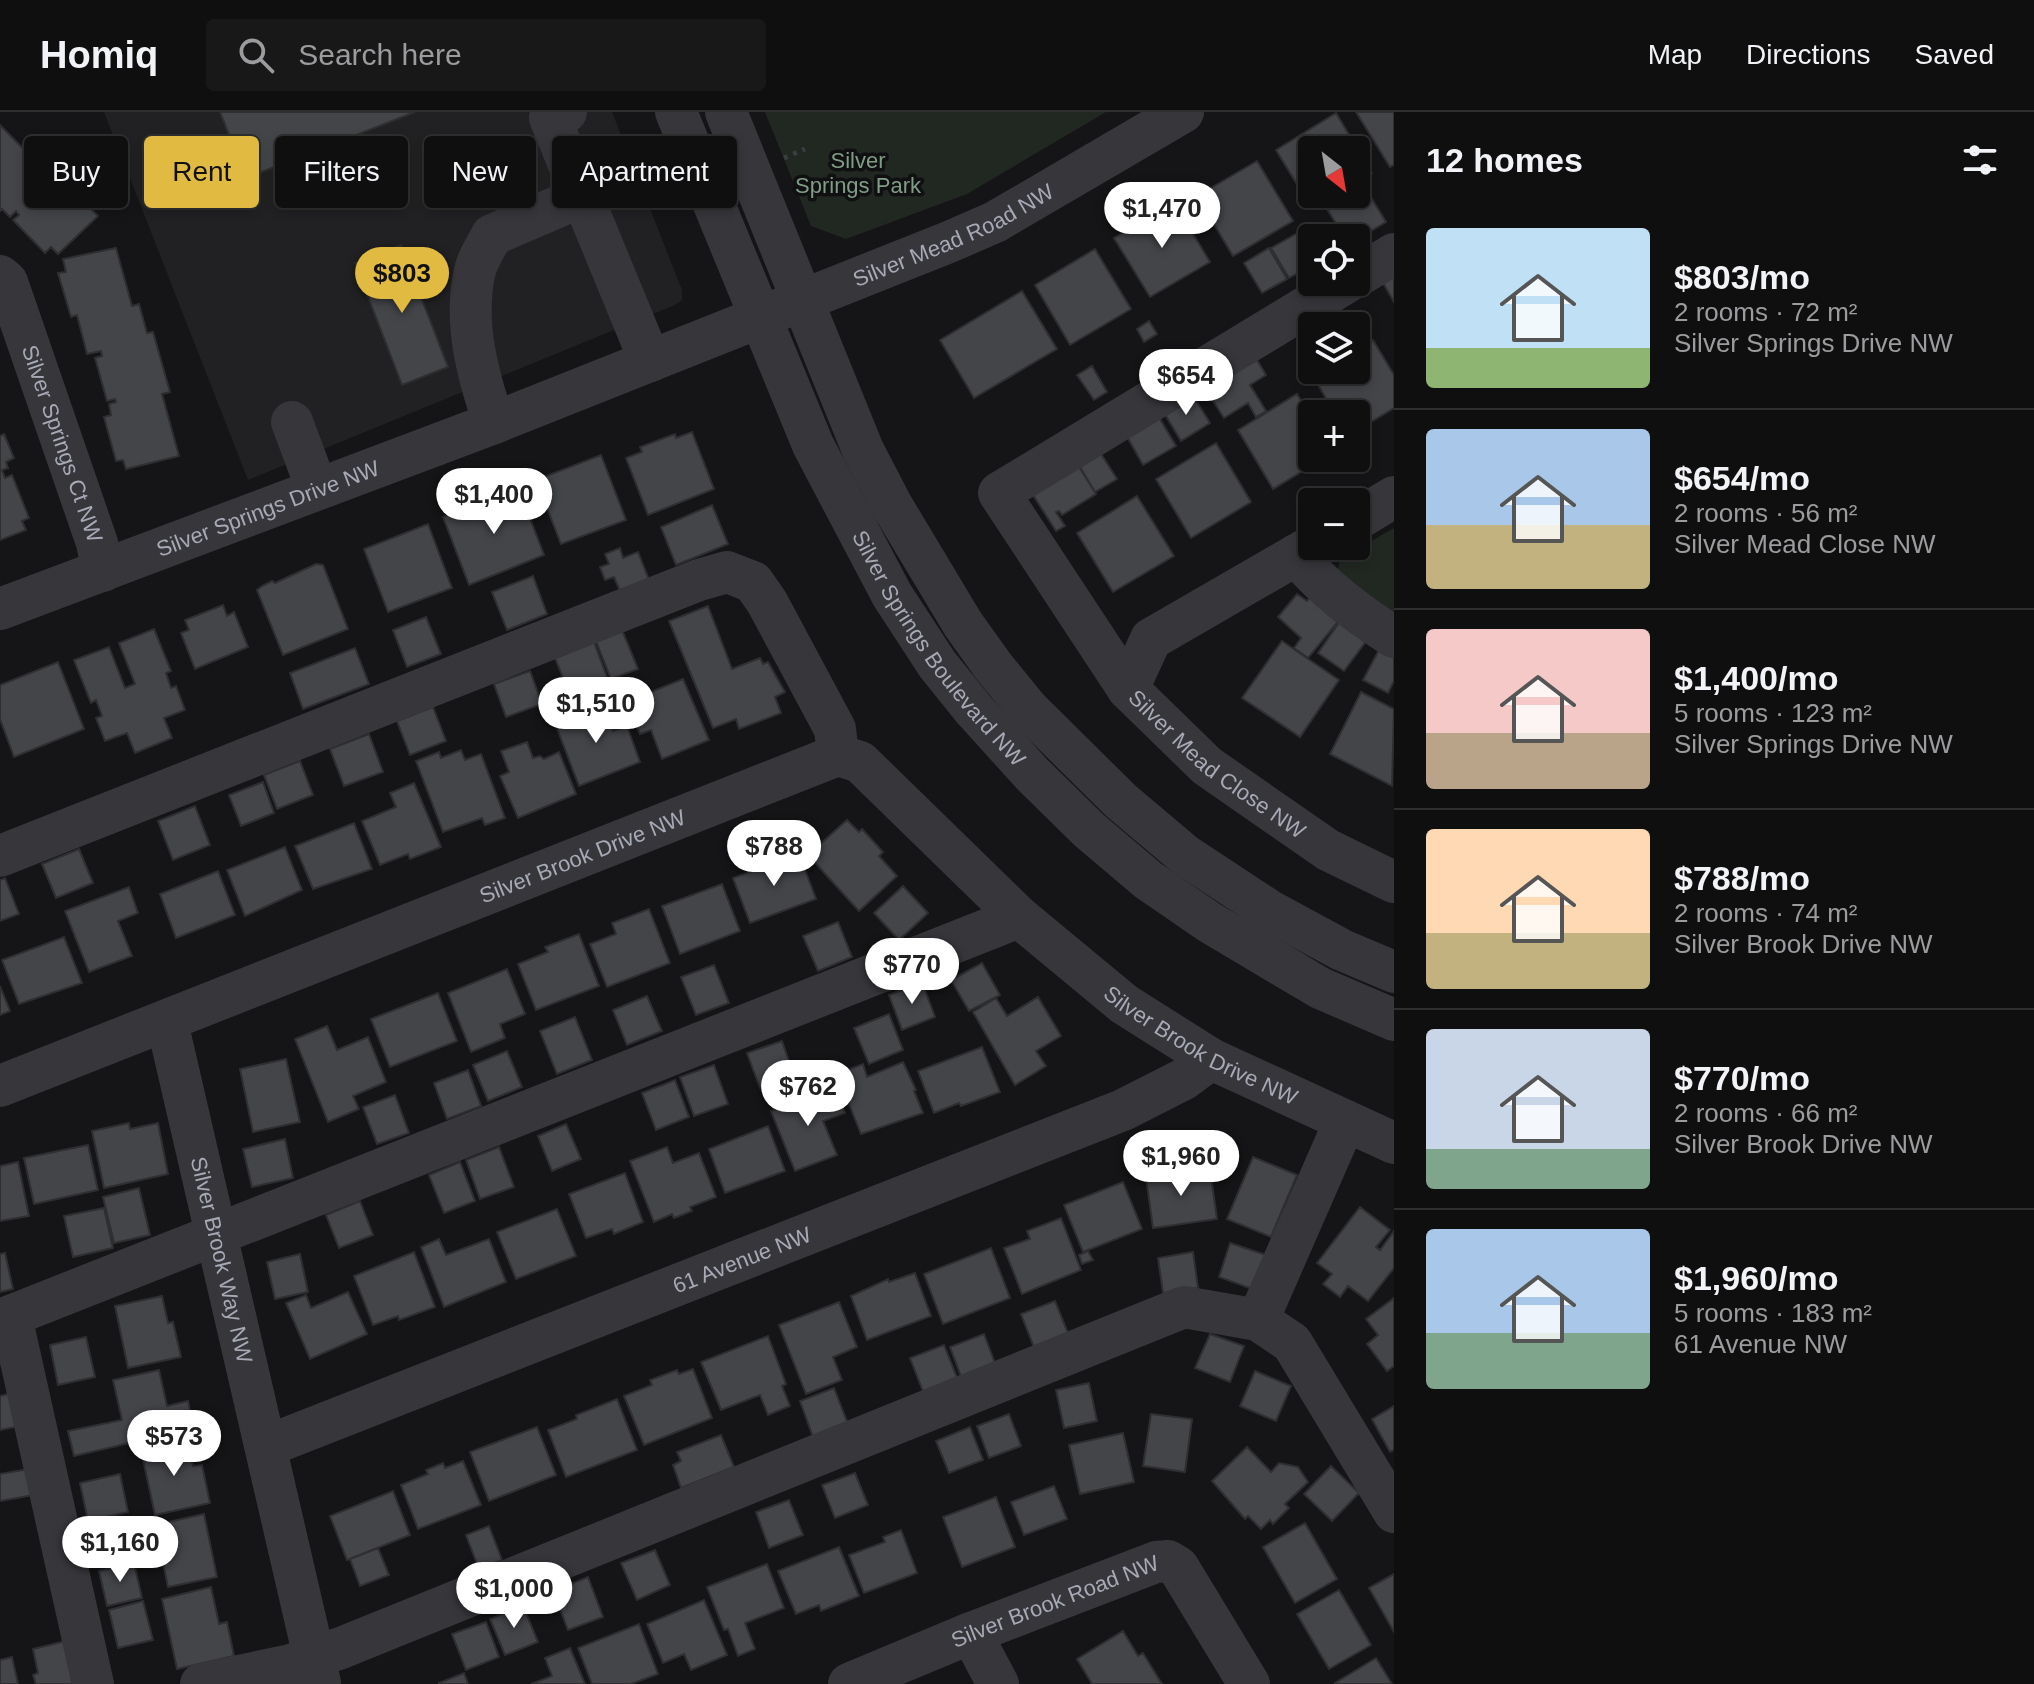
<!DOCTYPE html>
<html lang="en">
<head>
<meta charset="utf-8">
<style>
	body { margin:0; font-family:Helvetica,sans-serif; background:#191819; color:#f1f3f6; height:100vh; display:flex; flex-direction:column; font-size:30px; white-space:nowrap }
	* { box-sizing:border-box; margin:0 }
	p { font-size:26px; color:#9c9c9f }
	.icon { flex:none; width:44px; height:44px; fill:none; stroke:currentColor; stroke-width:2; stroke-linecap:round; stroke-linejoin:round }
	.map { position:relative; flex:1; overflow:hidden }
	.side { display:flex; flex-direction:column; background:#100f10; width:640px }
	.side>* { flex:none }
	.hud { position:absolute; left:24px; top:24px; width:760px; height:72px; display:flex; gap:16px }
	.needle { width:52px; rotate:149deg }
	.controls { position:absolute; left:1298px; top:24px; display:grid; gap:16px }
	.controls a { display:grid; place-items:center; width:72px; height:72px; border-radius:8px; background:#100f10; box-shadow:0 4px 12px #0003,0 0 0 2px #302f30; font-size:40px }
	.price { position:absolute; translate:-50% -68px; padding:0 18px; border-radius:28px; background:#fff; color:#222; font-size:26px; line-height:52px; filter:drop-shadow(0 2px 4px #0008) }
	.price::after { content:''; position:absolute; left:50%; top:48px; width:24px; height:18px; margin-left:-12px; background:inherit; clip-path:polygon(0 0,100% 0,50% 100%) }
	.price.active { background:#e1bb41; color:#111 }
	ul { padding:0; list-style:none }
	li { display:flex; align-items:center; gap:24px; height:200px; padding:0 32px }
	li+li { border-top:2px solid #302f30 }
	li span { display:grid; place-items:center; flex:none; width:224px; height:160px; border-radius:8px; color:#555 }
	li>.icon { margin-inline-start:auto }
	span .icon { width:96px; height:96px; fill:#fffc; stroke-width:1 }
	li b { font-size:34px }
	h2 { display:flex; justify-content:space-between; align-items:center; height:96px; padding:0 32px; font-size:34px }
	.chip { padding:0 28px; border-radius:8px; background:#100f10; box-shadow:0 4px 12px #0003,0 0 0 2px #302f30; font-size:28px; line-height:72px }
	.chip.active { background:#e1bb41; color:#111 }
	header { display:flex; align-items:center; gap:48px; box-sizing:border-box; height:112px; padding:0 40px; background:#100f10; border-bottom:2px solid #302f30 }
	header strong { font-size:38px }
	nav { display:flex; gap:44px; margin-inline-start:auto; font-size:28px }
	.search { width:560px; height:72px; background:#191819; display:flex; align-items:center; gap:20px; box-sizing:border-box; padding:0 28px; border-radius:8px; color:#9c9c9f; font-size:30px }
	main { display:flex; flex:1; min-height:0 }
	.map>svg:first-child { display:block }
	.built { fill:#212123 }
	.green { fill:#212822 }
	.building { fill:#444549; stroke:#2f2f32; stroke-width:2 }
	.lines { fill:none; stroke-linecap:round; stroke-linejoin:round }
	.path { stroke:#3c3d42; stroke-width:5; stroke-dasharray:4 6; stroke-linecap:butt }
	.minor { stroke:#36363b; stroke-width:42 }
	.labels { text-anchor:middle; stroke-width:7; stroke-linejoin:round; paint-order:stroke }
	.park-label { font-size:22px; fill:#809e85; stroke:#100f11 }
	.street-label { font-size:22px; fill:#a7aab5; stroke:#100f11 }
</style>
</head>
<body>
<header>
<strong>Homiq</strong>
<div class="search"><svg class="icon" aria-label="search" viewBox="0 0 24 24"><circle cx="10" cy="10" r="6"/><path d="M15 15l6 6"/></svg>Search here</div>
<nav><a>Map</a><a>Directions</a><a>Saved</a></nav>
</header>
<main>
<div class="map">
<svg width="1394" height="1572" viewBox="0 0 1394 1572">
	<rect width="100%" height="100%" fill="#151416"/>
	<path class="built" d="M104,0H612L682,178V188L675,193L248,368Z"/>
	<path class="green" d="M765,0H1106L967,82L846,127L811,114Z
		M1394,416V503L1337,461L1340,447Z"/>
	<path class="building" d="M220,0H415L246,66Z
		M1356,0H1394V53L1390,55Z
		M1336,1L1372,61L1356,70V38H1312V82H1337L1312,97L1276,38Z
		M0,13L46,60L50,56L98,104L58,142L51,135L45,141L13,108L19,103L16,99L10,105L2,97L0,99Z
		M1257,49L1293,109L1233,144L1197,84Z
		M1364,74L1386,110L1356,128V126H1345L1327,97L1351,82H1356V79Z
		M1174,90L1210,150L1150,185L1114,126Z
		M1301,119L1312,139V153L1289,166L1271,136Z
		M401,133L448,255L402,273L355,151Z
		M116,136L132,194L139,192L147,221L153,220L170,280L162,282L179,344L126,357L123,348L116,349L104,305L111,303L109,292L116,290L115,287L107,289L95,246L102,244L101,239L87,242L77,203L71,205L58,161L66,160L63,147Z
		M1269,136L1287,167L1262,181L1244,151Z
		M1095,137L1131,197L1070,233L1035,173Z
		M1394,162V190L1382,169Z
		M1022,179L1057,237L974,286L940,228Z
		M1149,209L1157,222L1144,230L1137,217Z
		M1373,228L1394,263V296L1356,319V302H1335L1313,264L1323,258H1356V239Z
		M1257,248L1266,263L1250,273L1266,299L1256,305L1248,291L1224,306L1204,275Z
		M1092,254L1107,280L1094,288L1077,263Z
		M1192,282L1210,311L1181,329L1163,299Z
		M1297,282L1312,307V346H1324L1273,377L1238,318Z
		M1157,302L1176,334L1143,353L1125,321Z
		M692,320L714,377L648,403L626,346L642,340L640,335L675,322L676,326Z
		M4,322L14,346L6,350L8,356L2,358L5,366L12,363L29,406L22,409L26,418L0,428V324Z
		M1216,331L1251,390L1191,426L1156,367Z
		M1098,337L1117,367L1095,380L1077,350Z
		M601,343L626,408L561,432L536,368Z
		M1076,350L1096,382L1062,403L1059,399L1056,400L1065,414L1056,419L1031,380Z
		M518,375L544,443L469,473L443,405Z
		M1137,384L1174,444L1113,480L1077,421Z
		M712,393L728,432L676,453L661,415Z
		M428,412L452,476L388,500L364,437Z
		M620,436L623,446L638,440L649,468L620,479L614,465L605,468L600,455L609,452L605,442Z
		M316,452L323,453L348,517L283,543L257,478L262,474L272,469L275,471Z
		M533,464L547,502L507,518L492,480Z
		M1297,482L1307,489L1311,484L1341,506L1308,546L1294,536L1301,526L1278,505Z
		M223,493L227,504L234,500L248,535L195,557L181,521L189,518L185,508Z
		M708,494L732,557L760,546L763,552L768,550L785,580L775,585L781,601L739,617L736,607L713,616L669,509Z
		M426,505L441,542L407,555L393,518Z
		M1340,509L1367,528L1344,559L1318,541Z
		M154,517L171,559L166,561L171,576L176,574L185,598L164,606L172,626L135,641L127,621L105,629L96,606L102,604L96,588L91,591L74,548L109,535L125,576L135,572L119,531Z
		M622,518L638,557L611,567L596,529Z
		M1282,529L1339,568L1300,625L1242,586Z
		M594,530L608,568L570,583L555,546Z
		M355,536L369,572L303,597L290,561Z
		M1380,536L1394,544V569L1388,581L1363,568Z
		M58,550L84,617L14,645L0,607V573Z
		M530,559L542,592L506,605L494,572Z
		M683,567L709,628L662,647L651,618L640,622L626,590Z
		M1361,580L1394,597L1392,674L1330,642Z
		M603,593L613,619L627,614L640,650L579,674L555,611Z
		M433,595L446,629L410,643L397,609Z
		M369,622L383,660L344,674L330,637Z
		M527,630L533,646L540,644L544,647L559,640L576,682L518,706L500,664L509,660L501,639Z
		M461,638L465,648L481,642L505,706L485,713L482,706L443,720L416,649L439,640L441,646Z
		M300,649L313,683L277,697L264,663Z
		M263,670L274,701L241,714L229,683Z
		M414,671L441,735L410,747L408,742L380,753L362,709L396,695L390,681Z
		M195,694L210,733L173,748L158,709Z
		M847,708L859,720L862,717L883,740L879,744L897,764L859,799L808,743Z
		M354,711L372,757L313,777L295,734Z
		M285,735L302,778L245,804L227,758Z
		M79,737L93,771L56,786L42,752Z
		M799,742L816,787L750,811L733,766Z
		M218,759L235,803L176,826L160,782Z
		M5,766L19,802L0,809V768Z
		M722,772L740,819L680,842L662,794Z
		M903,774L928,801L899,828L874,801Z
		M129,775L138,801L118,809L132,844L89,860L65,799Z
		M649,797L670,851L607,875L590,832L616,822L612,811Z
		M838,810L852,845L818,859L803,824Z
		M579,822L599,874L536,898L518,852L548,840L545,835Z
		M64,825L82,871L19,892L2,848Z
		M982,851L1000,883L969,899L951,868Z
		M714,853L729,891L696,903L681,865Z
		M507,857L525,902L500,912L505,926L471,940L448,881Z
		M922,870L935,905L902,918L889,883Z
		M0,874L10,899L0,903Z
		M438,881L457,929L390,955L371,907Z
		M647,884L662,919L627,933L613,898Z
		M1038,885L1061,924L1036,939L1046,954L1015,973L973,900L996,886L1007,904Z
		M889,902L903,938L869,952L854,916Z
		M575,905L592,948L557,962L540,919Z
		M327,914L337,938L368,925L386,970L353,984L359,997L328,1010L295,927Z
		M782,929L794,964L760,976L747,941Z
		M982,935L1000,980L961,994L959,991L934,1001L918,959Z
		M507,939L522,975L488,989L473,953Z
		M286,947L300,1010L253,1020L240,957Z
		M903,950L916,978L914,979L923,1001L861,1022L837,962L863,952L867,965Z
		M714,953L728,992L694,1004L680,965Z
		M468,958L481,994L447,1007L434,971Z
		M675,968L689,1005L656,1018L642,981Z
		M834,975L845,1001L823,1009L837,1043L795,1059L771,999Z
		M395,983L409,1021L377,1032L363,995Z
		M129,1011L130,1017L158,1011L168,1062L104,1076L92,1019Z
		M566,1012L581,1047L552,1059L538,1024Z
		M768,1014L785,1059L725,1081L709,1037Z
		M285,1027L293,1066L252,1075L243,1037Z
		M88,1033L98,1078L34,1092L24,1046Z
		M499,1035L514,1075L480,1087L466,1048Z
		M667,1035L673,1051L699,1041L716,1085L690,1095L692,1099L674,1106L672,1102L654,1110L630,1049Z
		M1253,1045L1297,1063L1271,1125L1227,1107Z
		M18,1050L29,1104L0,1109V1054Z
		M460,1050L475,1089L444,1101L429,1063Z
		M1210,1057L1217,1107L1153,1116L1146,1065Z
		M625,1061L643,1110L614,1122L612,1117L586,1126L569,1082Z
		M1123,1070L1142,1117L1083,1140L1064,1093Z
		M139,1076L150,1123L114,1131L103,1085Z
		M360,1089L373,1123L339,1136L326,1103Z
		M1360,1095L1390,1118L1376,1135L1380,1138L1394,1119V1156L1368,1189L1348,1174L1340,1185L1323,1172L1332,1162L1317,1151Z
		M104,1096L113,1136L73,1145L64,1104Z
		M557,1097L576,1144L516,1167L497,1120Z
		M1061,1106L1081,1158L1022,1182L1004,1136L1030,1127L1027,1119Z
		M439,1127L446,1143L489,1127L506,1170L444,1195L421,1135Z
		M1230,1131L1266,1143L1255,1178L1219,1165Z
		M991,1136L1010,1186L943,1212L924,1162Z
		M1088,1139L1093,1148L1082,1152L1079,1143Z
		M414,1140L435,1195L399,1208L398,1204L373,1213L354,1164Z
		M1193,1140L1198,1176L1163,1181L1158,1146Z
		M5,1141L13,1177L0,1180V1142Z
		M300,1142L308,1180L275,1187L267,1150Z
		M915,1161L931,1204L867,1228L851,1184L888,1167L889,1170Z
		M348,1180L367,1222L310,1247L286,1191L306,1183L311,1196Z
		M162,1184L168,1211L173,1210L181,1245L128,1256L115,1194Z
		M1394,1186V1254L1387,1259L1367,1232L1378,1223L1366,1207Z
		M1055,1189L1070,1226L1035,1238L1021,1202Z
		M839,1190L857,1235L833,1245L842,1268L806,1282L779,1213Z
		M984,1222L996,1254L962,1267L950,1235Z
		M1210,1222L1244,1234L1230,1270L1195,1256Z
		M768,1224L786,1272L782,1274L790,1294L768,1303L760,1283L721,1298L701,1250Z
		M86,1225L95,1265L58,1273L50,1233Z
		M944,1233L958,1268L924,1282L910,1246Z
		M693,1257L712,1306L644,1333L624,1284L652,1273L650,1268L677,1258L679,1262Z
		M159,1258L167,1294L188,1289L194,1316L74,1344L68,1319L122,1308L113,1268Z
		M1255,1259L1291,1274L1276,1309L1240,1294Z
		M1089,1271L1097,1309L1064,1316L1056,1278Z
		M834,1276L848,1312L813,1325L800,1289Z
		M13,1281L20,1314L0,1318V1284Z
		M617,1287L637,1338L566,1365L548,1318L577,1307L576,1303Z
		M1394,1294V1338L1390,1340L1372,1307Z
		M1009,1302L1021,1334L989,1346L977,1314Z
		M1151,1302L1192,1307L1185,1360L1143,1354Z
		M537,1315L556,1363L489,1389L470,1340Z
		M970,1315L983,1348L949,1361L936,1329Z
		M1123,1321L1134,1370L1080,1382L1069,1333Z
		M721,1323L734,1355L681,1376L673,1353L681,1349L677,1340Z
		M187,1328L193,1354L202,1353L210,1391L155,1403L141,1338Z
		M1247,1335L1271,1360L1279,1351L1298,1355L1308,1370L1285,1392L1289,1396L1273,1412L1270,1408L1261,1417L1248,1404L1245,1407L1212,1369Z
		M463,1349L481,1393L418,1417L401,1373L428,1362L426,1358L443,1351L445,1356Z
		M1331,1354L1359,1381L1332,1409L1304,1382Z
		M29,1357L34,1383L0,1389V1362Z
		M855,1361L868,1393L835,1406L822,1373Z
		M120,1362L128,1400L88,1409L80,1371Z
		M1054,1374L1067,1407L1024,1423L1011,1390Z
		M393,1379L410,1423L347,1448L330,1404Z
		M996,1385L1015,1435L962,1455L943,1405Z
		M789,1388L803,1423L769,1436L756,1400Z
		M204,1402L217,1465L168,1475L155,1413Z
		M1305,1411L1337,1467L1295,1491L1263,1435Z
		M489,1414L502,1448L479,1457L466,1423Z
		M901,1418L917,1461L864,1481L849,1443L885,1430L883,1425Z
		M839,1435L859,1484L821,1499L819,1493L796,1502L778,1459Z
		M378,1436L389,1463L360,1474L350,1447Z
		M655,1438L670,1473L637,1488L621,1451Z
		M134,1451L142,1486L107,1494L99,1459Z
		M767,1452L784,1496L745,1511L755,1537L738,1544L728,1517L724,1518L707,1475Z
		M1394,1462V1520L1369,1476Z
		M588,1465L603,1505L568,1518L553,1479Z
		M211,1475L219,1512L227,1510L234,1544L177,1557L162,1487Z
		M1339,1478L1371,1533L1329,1557L1297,1502Z
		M704,1488L727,1543L691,1558L684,1542L663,1551L647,1512Z
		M143,1489L153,1528L118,1536L109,1498Z
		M523,1494L538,1530L505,1543L490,1507Z
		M486,1510L499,1545L466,1558L452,1522Z
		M639,1512L658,1562L631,1572H592L578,1536Z
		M1123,1519L1138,1544L1143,1541L1162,1572H1092L1077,1547Z
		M66,1529L75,1572H36L33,1563L38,1561L33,1537Z
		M570,1536L585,1572H531L552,1564L545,1546Z
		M12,1545L18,1572H0V1548Z
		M1376,1546L1392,1572H1336L1335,1571Z
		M464,1561L468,1572H439V1571Z"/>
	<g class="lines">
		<path class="path" d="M784,46L805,37"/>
		<g class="minor">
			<path d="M566,0L550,6L650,249"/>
			<path id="s1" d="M676,0L813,333L892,483L937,552L974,598L1032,662L1089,718L1148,768L1209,810L1320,876L1394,908"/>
			<path d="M726,0L863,338L891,392L963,512L993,554L1028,597L1121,689L1185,743L1270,799L1342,838L1394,860"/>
			<path id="s2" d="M0,164L7,170L97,431L103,459"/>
			<path d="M1356,165L1394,142"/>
			<path d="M292,310L317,377"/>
			<path d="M494,311C478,264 464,213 474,163C476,149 486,135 492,123L583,84"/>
			<path d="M1356,408L1394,385"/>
			<path id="s3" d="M1312,434L1151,527L1128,577L1207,654L1328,738L1394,770"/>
			<path d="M1296,443C1324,477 1358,502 1394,525"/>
			<path id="s4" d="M0,497L494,311L949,130L995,110L1183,0"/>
			<path d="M1128,577L999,381L1347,170"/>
			<path d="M0,744L699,468L727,460L753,470L767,490L835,617L838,643"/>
			<path id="s5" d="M167,910L320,1571"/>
			<path id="s6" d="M0,974L838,643L860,650L1019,805L1124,892L1211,947L1394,1031"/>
			<path d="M11,1204L93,1572"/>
			<path d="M0,1208L1019,805"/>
			<path d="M1258,1208L1345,1009"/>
			<path id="s7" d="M267,1334L1123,998L1184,967L1211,947"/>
			<path d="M971,1521L998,1572"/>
			<path d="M201,1572L291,1553L341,1536L1184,1195L1258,1208L1292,1231L1394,1400"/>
			<path id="s8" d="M849,1572L971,1521L1156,1450L1168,1449L1178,1455L1249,1572"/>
		</g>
	</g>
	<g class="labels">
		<g class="park-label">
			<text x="858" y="56">Silver<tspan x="858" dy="25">Springs Park</tspan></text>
		</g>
		<g class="street-label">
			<text dy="8" stroke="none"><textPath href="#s4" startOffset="1024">Silver Mead Road NW</textPath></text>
			<text dy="8" stroke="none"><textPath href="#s2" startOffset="180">Silver Springs Ct NW</textPath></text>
			<text dy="8" stroke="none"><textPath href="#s4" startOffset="286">Silver Springs Drive NW</textPath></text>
			<text dy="8" stroke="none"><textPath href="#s1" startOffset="600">Silver Springs Boulevard NW</textPath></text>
			<text dy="8" stroke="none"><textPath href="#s3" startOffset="358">Silver Mead Close NW</textPath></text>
			<text dy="8" stroke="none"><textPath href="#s6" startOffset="626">Silver Brook Drive NW</textPath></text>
			<text dy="8" stroke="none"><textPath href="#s6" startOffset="1370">Silver Brook Drive NW</textPath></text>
			<text dy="8" stroke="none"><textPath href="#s5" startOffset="244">Silver Brook Way NW</textPath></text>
			<text dy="8" stroke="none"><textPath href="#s7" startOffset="510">61 Avenue NW</textPath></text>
			<text dy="8" stroke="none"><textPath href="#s8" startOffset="222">Silver Brook Road NW</textPath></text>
		</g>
	</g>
</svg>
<div class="controls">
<a><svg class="needle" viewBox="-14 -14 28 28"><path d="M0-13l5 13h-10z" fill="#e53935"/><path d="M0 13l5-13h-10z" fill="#9c9c9f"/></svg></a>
<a><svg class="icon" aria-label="locate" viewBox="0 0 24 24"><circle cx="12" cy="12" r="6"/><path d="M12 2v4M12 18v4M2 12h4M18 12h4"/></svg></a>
<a><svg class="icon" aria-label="layers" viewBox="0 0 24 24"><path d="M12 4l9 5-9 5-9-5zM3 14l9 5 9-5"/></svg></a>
<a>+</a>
<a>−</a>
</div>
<b class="price" style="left:1162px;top:138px">$1,470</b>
<b class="price active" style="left:402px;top:203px">$803</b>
<b class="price" style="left:1186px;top:305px">$654</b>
<b class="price" style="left:494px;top:424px">$1,400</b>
<b class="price" style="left:596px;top:633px">$1,510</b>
<b class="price" style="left:774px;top:776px">$788</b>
<b class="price" style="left:912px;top:894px">$770</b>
<b class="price" style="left:808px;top:1016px">$762</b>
<b class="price" style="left:1181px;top:1086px">$1,960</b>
<b class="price" style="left:174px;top:1366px">$573</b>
<b class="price" style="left:120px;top:1472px">$1,160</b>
<b class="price" style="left:514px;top:1518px">$1,000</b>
<div class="hud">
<a class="chip">Buy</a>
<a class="chip active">Rent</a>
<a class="chip">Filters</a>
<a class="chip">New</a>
<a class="chip">Apartment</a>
</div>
</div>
<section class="side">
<h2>12 homes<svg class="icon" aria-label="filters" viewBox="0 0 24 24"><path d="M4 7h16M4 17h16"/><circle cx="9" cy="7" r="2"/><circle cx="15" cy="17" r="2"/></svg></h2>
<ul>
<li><span style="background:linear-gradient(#bfe0f5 75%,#8fb573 0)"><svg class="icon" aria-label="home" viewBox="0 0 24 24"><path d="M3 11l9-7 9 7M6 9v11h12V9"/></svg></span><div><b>$803/mo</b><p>2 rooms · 72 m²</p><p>Silver Springs Drive NW</p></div></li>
<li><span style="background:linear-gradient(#a9c7e8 60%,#c2b280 0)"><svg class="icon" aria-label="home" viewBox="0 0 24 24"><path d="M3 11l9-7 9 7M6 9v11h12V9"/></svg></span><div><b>$654/mo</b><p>2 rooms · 56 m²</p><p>Silver Mead Close NW</p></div></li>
<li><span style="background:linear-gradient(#f6c9c9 65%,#b9a48a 0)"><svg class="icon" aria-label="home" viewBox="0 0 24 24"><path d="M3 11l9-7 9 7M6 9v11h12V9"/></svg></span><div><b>$1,400/mo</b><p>5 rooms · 123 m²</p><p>Silver Springs Drive NW</p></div></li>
<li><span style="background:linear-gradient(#ffd9b3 65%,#c2b280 0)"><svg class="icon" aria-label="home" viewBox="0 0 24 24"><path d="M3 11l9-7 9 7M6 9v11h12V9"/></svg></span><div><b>$788/mo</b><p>2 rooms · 74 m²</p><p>Silver Brook Drive NW</p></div></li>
<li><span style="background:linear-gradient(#c9d6e8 75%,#7fa58c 0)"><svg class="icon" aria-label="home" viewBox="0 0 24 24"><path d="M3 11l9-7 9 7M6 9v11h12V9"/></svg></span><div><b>$770/mo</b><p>2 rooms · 66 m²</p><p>Silver Brook Drive NW</p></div></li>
<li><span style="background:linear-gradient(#a9c7e8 65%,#7fa58c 0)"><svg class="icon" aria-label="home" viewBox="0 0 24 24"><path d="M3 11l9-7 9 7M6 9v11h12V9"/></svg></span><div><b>$1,960/mo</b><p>5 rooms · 183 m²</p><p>61 Avenue NW</p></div></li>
</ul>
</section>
</main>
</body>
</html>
